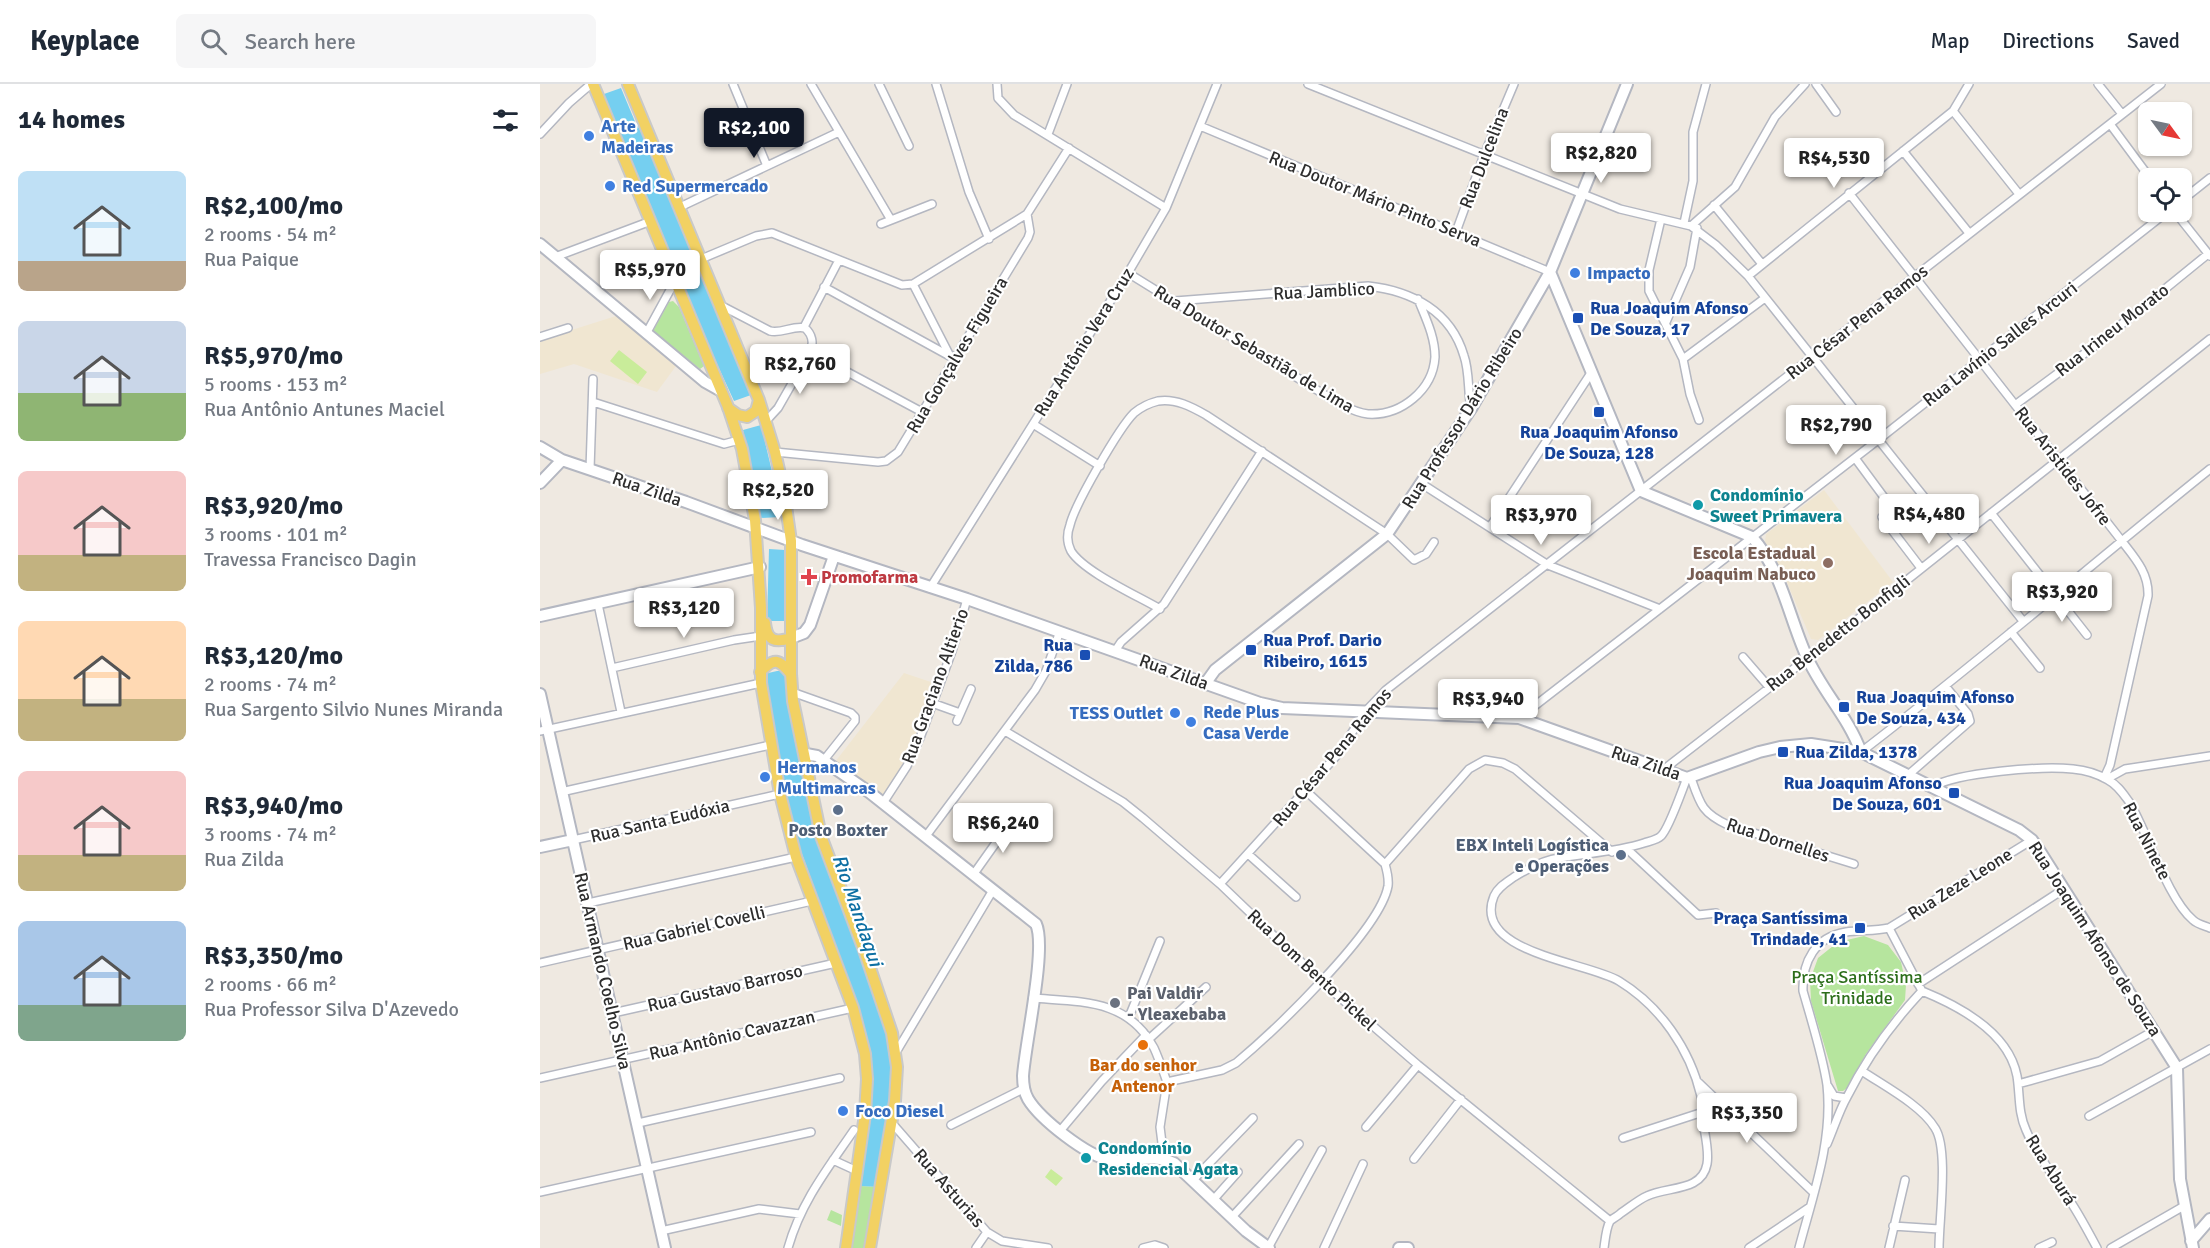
<!DOCTYPE html>
<html lang="en">
<head>
<meta charset="utf-8">
<style>
	body { margin:0; font-family:Signika,sans-serif; background:#f6f6f7; color:#1f2937; height:100vh; display:flex; flex-direction:column; font-size:22px; white-space:nowrap }
	* { box-sizing:border-box; margin:0 }
	p { font-size:20px; color:#747a83 }
	.icon { flex:none; width:33px; height:33px; fill:none; stroke:currentColor; stroke-width:2; stroke-linecap:round; stroke-linejoin:round }
	.map { position:relative; flex:1; overflow:hidden }
	.side { display:flex; flex-direction:column; background:#fff; width:540px }
	.side>* { flex:none }
	.needle { width:39px; rotate:123deg }
	.buttons { position:absolute; left:1598px; top:18px; display:grid; gap:12px }
	.buttons a { display:grid; place-items:center; width:54px; height:54px; border-radius:9px; background:#fff; box-shadow:0 2px 4px #0004; font-size:30px }
	.price { position:absolute; translate:-50% -51px; padding:0 14px; border-radius:6px; background:#fff; color:#222; font-size:20px; line-height:39px; filter:drop-shadow(0 2px 3px #0008) }
	.price::after { content:''; position:absolute; left:50%; top:36px; width:18px; height:14px; margin-left:-9px; background:inherit; clip-path:polygon(0 0,100% 0,50% 100%) }
	.price.on { background:#111827; color:#fff }
	ul { padding:0; list-style:none }
	li { display:flex; align-items:center; gap:18px; height:150px; padding:0 18px }
	li span { display:grid; place-items:center; flex:none; width:168px; height:120px; border-radius:9px; color:#555 }
	li>.icon { margin-inline-start:auto }
	span .icon { width:72px; height:72px; fill:#fffc; stroke-width:1 }
	li b { font-size:26px }
	h2 { display:flex; justify-content:space-between; align-items:center; height:72px; padding:0 18px; font-size:26px }
	header { display:flex; align-items:center; gap:36px; box-sizing:border-box; height:84px; padding:0 30px; background:#fff; border-bottom:2px solid #e0e1e3 }
	header strong { font-size:28px }
	nav { display:flex; gap:33px; margin-inline-start:auto; font-size:21px }
	.search { width:420px; height:54px; background:#f6f6f7; display:flex; align-items:center; gap:15px; box-sizing:border-box; padding:0 21px; border-radius:9px; color:#747a83; font-size:22px }
	main { display:flex; flex:1; min-height:0 }
	.map>svg:first-child { display:block }
	.education { fill:#f0e6d1 }
	.green { fill:#b6e59e }
	.pitch { fill:#c9ec9a }
	.water { fill:#75cff0 }
	.lines { fill:none; stroke-linecap:round; stroke-linejoin:round }
	.street-casing { stroke:#b4b7c1; stroke-width:10 }
	.secondary-casing { stroke:#b4b7c1; stroke-width:14 }
	.primary-casing { stroke:#c9c9c9; stroke-width:14 }
	.street { stroke:#fff; stroke-width:7 }
	.secondary { stroke:#fff; stroke-width:10 }
	.primary { stroke:#f2d163; stroke-width:10 }
	.shop-dot { fill:#3f7fe0; stroke:#fff; stroke-width:2 }
	.transit-dot { fill:#1a4fb4; stroke:#fff; stroke-width:2 }
	.culture-dot { fill:#0f9aa8; stroke:#fff; stroke-width:2 }
	.education-dot { fill:#8d6e63; stroke:#fff; stroke-width:2 }
	.health-dot { fill:#e0444e; stroke:#fff; stroke-width:2 }
	.service-dot { fill:#5c6f8a; stroke:#fff; stroke-width:2 }
	.worship-dot { fill:#6b7280; stroke:#fff; stroke-width:2 }
	.food-dot { fill:#e8710a; stroke:#fff; stroke-width:2 }
	.labels { text-anchor:middle; stroke-width:4.5; stroke-linejoin:round; paint-order:stroke }
	.shop-label { font-size:18px; font-weight:bold; fill:#366cbe; stroke:#fff; text-anchor:start }
	.street-label { font-size:18px; fill:#2e2e2e; stroke:#fff }
	.transit-label { font-size:18px; font-weight:bold; fill:#164399; stroke:#fff; text-anchor:start }
	.culture-label { font-size:18px; font-weight:bold; fill:#0d838f; stroke:#fff; text-anchor:start }
	.education-label { font-size:18px; font-weight:bold; fill:#785e54; stroke:#fff; text-anchor:end }
	.health-label { font-size:18px; font-weight:bold; fill:#be3a42; stroke:#fff; text-anchor:start }
	.service-label { font-size:18px; font-weight:bold; fill:#4e5e75; stroke:#fff }
	.park-label { font-size:18px; fill:#2c6e1b; stroke:#fff }
	.worship-label { font-size:18px; font-weight:bold; fill:#5b616d; stroke:#fff; text-anchor:start }
	.food-label { font-size:18px; font-weight:bold; fill:#c56008; stroke:#fff }
	.water-label { font-size:20px; font-style:italic; fill:#0d6fa3; stroke:#fff }
</style>
</head>
<body>
<header>
<strong>Keyplace</strong>
<div class="search"><svg class="icon" aria-label="search" viewBox="0 0 24 24"><circle cx="10" cy="10" r="6"/><path d="M15 15l6 6"/></svg>Search here</div>
<nav><a>Map</a><a>Directions</a><a>Saved</a></nav>
</header>
<main>
<section class="side">
<h2>14 homes<svg class="icon" aria-label="filters" viewBox="0 0 24 24"><path d="M4 7h16M4 17h16"/><circle cx="9" cy="7" r="2"/><circle cx="15" cy="17" r="2"/></svg></h2>
<ul>
<li><span style="background:linear-gradient(#bfe0f5 75%,#b9a48a 0)"><svg class="icon" aria-label="home" viewBox="0 0 24 24"><path d="M3 11l9-7 9 7M6 9v11h12V9"/></svg></span><div><b>R$2,100/mo</b><p>2 rooms · 54 m²</p><p>Rua Paique</p></div></li>
<li><span style="background:linear-gradient(#c9d6e8 60%,#8fb573 0)"><svg class="icon" aria-label="home" viewBox="0 0 24 24"><path d="M3 11l9-7 9 7M6 9v11h12V9"/></svg></span><div><b>R$5,970/mo</b><p>5 rooms · 153 m²</p><p>Rua Antônio Antunes Maciel</p></div></li>
<li><span style="background:linear-gradient(#f6c9c9 70%,#c2b280 0)"><svg class="icon" aria-label="home" viewBox="0 0 24 24"><path d="M3 11l9-7 9 7M6 9v11h12V9"/></svg></span><div><b>R$3,920/mo</b><p>3 rooms · 101 m²</p><p>Travessa Francisco Dagin</p></div></li>
<li><span style="background:linear-gradient(#ffd9b3 65%,#c2b280 0)"><svg class="icon" aria-label="home" viewBox="0 0 24 24"><path d="M3 11l9-7 9 7M6 9v11h12V9"/></svg></span><div><b>R$3,120/mo</b><p>2 rooms · 74 m²</p><p>Rua Sargento Silvio Nunes Miranda</p></div></li>
<li><span style="background:linear-gradient(#f6c9c9 70%,#c2b280 0)"><svg class="icon" aria-label="home" viewBox="0 0 24 24"><path d="M3 11l9-7 9 7M6 9v11h12V9"/></svg></span><div><b>R$3,940/mo</b><p>3 rooms · 74 m²</p><p>Rua Zilda</p></div></li>
<li><span style="background:linear-gradient(#a9c7e8 70%,#7fa58c 0)"><svg class="icon" aria-label="home" viewBox="0 0 24 24"><path d="M3 11l9-7 9 7M6 9v11h12V9"/></svg></span><div><b>R$3,350/mo</b><p>2 rooms · 66 m²</p><p>Rua Professor Silva D'Azevedo</p></div></li>
</ul>
</section>
<div class="map">
<svg width="1670" height="1164" viewBox="0 0 1670 1164">
	<rect width="100%" height="100%" fill="#efe9e1"/>
	<path class="education" d="M76,232L136,282L117,308L34,280L0,290V256Z
		M1284,406L1353,498L1278,556L1271,555L1243,489L1225,458L1226,450Z
		M364,589L394,599L378,646L362,682L342,713L295,678Z"/>
	<path class="green" d="M133,217L139,223L164,282L160,285L113,247L129,218Z
		M1324,852L1348,861L1361,878L1366,901L1365,916L1326,970L1307,1004L1303,1007H1298L1271,917L1270,896L1278,874L1298,858Z
		M320,1102L340,1103L327,1164H310Z
		M291,1126L302,1131L301,1142L287,1136Z"/>
	<path class="pitch" d="M79,266L107,288L98,300L70,277Z
		M511,1085L523,1094L516,1102L505,1093Z"/>
	<path class="water" d="M81,4L96,40L103,50L211,311L194,317L160,243L64,10Z
		M221,341L239,417L240,433L220,434L203,346Z
		M229,465L245,466V537H227Z
		M237,587H244L260,670L343,930L355,996L340,1103L320,1102L333,1004L329,962L321,932L258,759L242,694L224,590Z"/>
	<g class="lines">
		<g class="street-casing">
			<path id="street" d="M193,0L227,82
				M271,0L351,136
				M339,0L369,62
				M396,0L429,108L449,155
				M457,0L458,14L474,31L626,124
				M768,0L1080,125L1151,142L1176,161L1208,192
				M1276,0L1296,28
				M1429,0L1413,27L1208,192L1483,537
				M1558,0L1582,30
				M1413,27L1479,110
				M1570,40L1610,94
				M660,42L1010,188
				M0,50L29,19L51,0
				M508,50L527,0
				M1363,67L1429,149
				M1309,109L1581,456C1595,474 1609,489 1608,512L1570,681L1564,694
				M1641,117L1670,94
				M1174,121L1222,180
				M140,123L299,48
				M1635,128L1670,172
				M1121,135L1109,186V207L1143,275L1150,310L1159,336
				M1144,139L1153,97V48L1166,0
				M341,140L392,120
				M1151,142L1195,103L1235,33L1265,0
				M916,148L944,71L974,0
				M15,173L111,137
				M161,175L216,152L232,149L362,201L373,200L487,130L529,64
				M588,189L798,319C808,324 817,329 828,330C861,332 893,306 895,273C895,252 885,233 878,215
				M373,200L410,272
				M284,203L415,275
				M635,217L828,202C872,207 911,227 924,272C929,286 928,303 930,318L932,323
				M180,221L230,247C242,250 253,241 265,244C272,250 274,259 270,268L238,324L226,337
				M1126,238L1150,183L1157,144
				M264,243L299,176
				M106,250L135,197
				M0,253L28,244
				M270,268L382,328
				M1143,275L1225,214
				M53,318L184,360L199,356
				M1475,321L1556,261L1668,170
				M493,340L560,382
				M235,368L338,378L346,377L358,368L488,154L490,148L487,130
				M1315,374L1349,420
				M50,385L53,295
				M882,400L1008,481L1120,525
				M1451,429L1547,551
				M1342,433L1381,484
				M950,443L1051,289
				M390,504L588,189L626,124L677,0
				M58,520L81,628
				M620,525C598,512 544,488 531,467C527,459 527,449 530,441C535,420 579,344 594,329C600,324 610,319 618,317C635,314 652,323 666,331L847,450L874,476L886,470L894,458
				M1471,548L1500,584
				M575,567L581,558L624,520L722,367
				M1203,573L1229,603
				M72,584L194,556L221,552
				M252,608L311,629L315,633V637L284,676
				M392,619L420,629
				M979,634L1338,356L1627,128
				M417,637L431,605
				M0,647L221,599
				M465,647L583,718L603,734L680,800L781,897L878,981L1070,1137
				M1321,668C1440,577 1553,479 1670,385
				M1123,686L1313,539L1670,255
				M1367,692L1430,637L1428,630L1406,603
				M1151,694C1160,720 1162,729 1188,741L1314,780
				M1567,695L1585,685L1670,672
				M1392,703C1418,688 1502,682 1533,685C1544,686 1558,690 1568,696C1578,701 1584,711 1590,719C1608,750 1628,815 1653,836C1657,840 1665,842 1670,844
				M21,708L230,661
				M343,719L367,682L380,654L412,567L427,515
				M386,752L495,606L506,587L520,547
				M33,756L240,710
				M1086,764L1158,831L1176,829
				M708,770L756,813
				M845,780L929,685L945,676L963,679L975,685L1072,768
				M433,791L472,736
				M680,800L799,669L825,628L846,606L1621,0
				M48,819L256,773
				M1349,844L1492,756
				M0,879L272,817
				M1378,900L1524,805
				M1382,907C1419,922 1469,949 1477,992C1480,1010 1478,1029 1486,1046C1497,1073 1517,1095 1532,1120C1541,1134 1549,1149 1557,1164
				M493,914C542,918 588,915 614,964C619,975 623,987 627,998
				M73,929L296,879
				M589,933L620,857
				M609,955L666,903
				M355,970L453,806
				M1322,987C1344,1002 1381,1021 1395,1044C1409,1065 1399,1136 1399,1164
				M0,994L313,924
				M1157,997L1274,1109
				M1478,1000L1560,977L1615,946
				M1288,1002L1294,1012L1306,1014
				M1549,1032L1670,965
				M98,1039L300,994
				M352,1039L447,1148L462,1157L508,1164
				M411,1041L483,1005
				M826,1043L878,981
				M520,1047L562,997L606,951
				M1083,1054L1163,1028
				M1287,1060C1294,1044 1299,1027 1307,1013C1326,975 1353,938 1382,907
				M624,1075L620,1043L627,998L682,986L696,979C733,948 840,847 848,802C849,794 847,787 845,780L766,707
				M874,1075L921,1015
				M293,1076L317,1087
				M653,1096L713,1034
				M0,1108L271,1048
				M674,1115L698,1088
				M692,1133L759,1060
				M1353,1142L1399,1145
				M121,1147L219,1125L260,1130
				M248,1164C261,1118 288,1084 314,1046
				M436,1164L447,1148
				M603,1164L615,1161L624,1164
				M728,1164L782,1066
				M784,1164L823,1080
				M1064,1164C1065,1157 1066,1144 1070,1137C1072,1135 1078,1132 1081,1129C1090,1123 1098,1116 1107,1112C1128,1102 1162,1108 1167,1080C1169,1069 1166,1055 1164,1044C1163,1033 1164,1022 1161,1012C1150,965 1120,922 1079,897C1048,878 931,869 954,812C958,803 967,798 974,793C987,785 1004,776 1019,774C1048,769 1076,768 1104,759C1110,757 1117,756 1121,752C1129,745 1142,706 1147,694
				M1209,1164L1270,1123
				M1259,1164C1273,1111 1293,1057 1287,1001C1283,973 1271,935 1263,907C1262,878 1275,853 1306,848C1320,846 1335,847 1349,844L1382,907
				M1349,1164L1365,1096
				M1499,1164L1512,1158
				M1571,1164L1644,1122"/>
		</g>
		<g class="secondary-casing">
			<path id="secondary" d="M0,160L165,298L181,307
				M1010,188L1101,407L1212,453C1241,485 1249,533 1266,571C1281,606 1308,632 1321,668
				M0,363L22,376L146,418L262,461L427,515L720,619L742,624L979,634L1147,694L1219,668L1240,663L1271,660L1303,665L1321,668L1479,746L1492,756L1499,766L1637,984L1640,1095L1653,1164
				M0,399L22,376
				M0,532L220,483
				M251,554L264,549L270,541L294,472
				M665,600L675,586L847,450L932,323L1010,188L1087,0
				M0,610L125,1164
				M266,670L277,672L329,708L496,840C507,864 485,960 483,992C483,1001 484,1008 488,1015C500,1035 547,1072 570,1076C593,1079 612,1069 634,1079L706,1147L729,1164
				M0,763L33,756
				M1651,1157L1670,1135
				M859,1164H868"/>
		</g>
		<g class="primary-casing">
			<path id="primary" d="M53,0L188,323L202,365L215,436L221,524V599L240,710L256,773L313,924L325,970L327,995L325,1030L306,1164
				M88,0L219,316L235,368L244,408L251,457V590L253,617L281,752L324,866L352,949L357,983L355,1017L330,1164
				M188,324L198,331L207,333L216,327L219,316
				M225,539C227,557 235,559 251,554
				M220,588C234,573 239,575 251,590"/>
		</g>
		<use href="#street" class="street"/>
		<use href="#secondary" class="secondary"/>
		<use href="#primary" class="primary"/>
	</g>
	<g class="shop-dot">
		<circle cx="49" cy="52" r="6"/>
		<circle cx="70" cy="102" r="6"/>
		<circle cx="1035" cy="189" r="6"/>
		<circle cx="635" cy="629" r="6"/>
		<circle cx="651" cy="638" r="6"/>
		<circle cx="225" cy="693" r="6"/>
		<circle cx="303" cy="1027" r="6"/>
	</g>
	<g class="transit-dot">
		<rect x="1032" y="228" width="12" height="12" rx="3"/>
		<rect x="1053" y="322" width="12" height="12" rx="3"/>
		<rect x="705" y="560" width="12" height="12" rx="3"/>
		<rect x="539" y="565" width="12" height="12" rx="3"/>
		<rect x="1298" y="617" width="12" height="12" rx="3"/>
		<rect x="1237" y="662" width="12" height="12" rx="3"/>
		<rect x="1408" y="703" width="12" height="12" rx="3"/>
		<rect x="1314" y="838" width="12" height="12" rx="3"/>
	</g>
	<g class="culture-dot">
		<circle cx="1158" cy="421" r="6"/>
		<circle cx="546" cy="1074" r="6"/>
	</g>
	<circle class="education-dot" cx="1288" cy="479" r="6"/>
	<path class="health-dot" d="M266 484h6v6h6v6h-6v6h-6v-6h-6v-6h6z"/>
	<g class="service-dot">
		<circle cx="298" cy="726" r="6"/>
		<circle cx="1081" cy="771" r="6"/>
	</g>
	<circle class="worship-dot" cx="575" cy="919" r="6"/>
	<circle class="food-dot" cx="603" cy="961" r="6"/>
	<g class="labels">
		<g class="shop-label">
			<text x="61" y="48">Arte<tspan x="61" dy="21">Madeiras</tspan></text>
			<text x="82" y="108">Red Supermercado</text>
			<text x="1047" y="195">Impacto</text>
			<text x="663" y="634">Rede Plus<tspan x="663" dy="21">Casa Verde</tspan></text>
			<text x="623" y="635" text-anchor="end">TESS Outlet</text>
			<text x="237" y="689">Hermanos<tspan x="237" dy="21">Multimarcas</tspan></text>
			<text x="315" y="1033">Foco Diesel</text>
		</g>
		<g class="street-label">
			<text transform="translate(944 74) rotate(-69)" y="6">Rua Dulcelina</text>
			<text transform="translate(835 115) rotate(22)" y="6">Rua Doutor Mário Pinto Serva</text>
			<text transform="translate(784 207) rotate(-3)" y="6">Rua Jamblico</text>
			<text transform="translate(1317 238) rotate(-38)" y="6">Rua César Pena Ramos</text>
			<text transform="translate(1572 246) rotate(-38)" y="6">Rua Irineu Morato</text>
			<text transform="translate(544 258) rotate(-58)" y="6">Rua Antônio Vera Cruz</text>
			<text transform="translate(1460 260) rotate(-38)" y="6">Rua Lavínio Salles Arcuri</text>
			<text transform="translate(714 265) rotate(31)" y="6">Rua Doutor Sebastião de Lima</text>
			<text transform="translate(417 271) rotate(-59)" y="6">Rua Gonçalves Figueira</text>
			<text transform="translate(922 334) rotate(-58)" y="6">Rua Professor Dário Ribeiro</text>
			<text transform="translate(1523 382) rotate(52)" y="6">Rua Aristides Jofre</text>
			<text transform="translate(107 405) rotate(19)" y="6">Rua Zilda</text>
			<text transform="translate(1298 549) rotate(-38)" y="6">Rua Benedetto Bonfigli</text>
			<text transform="translate(634 588) rotate(20)" y="6">Rua Zilda</text>
			<text transform="translate(395 602) rotate(-70)" y="6">Rua Graciano Altierio</text>
			<text transform="translate(792 673) rotate(-50)" y="6">Rua César Pena Ramos</text>
			<text transform="translate(1106 679) rotate(19)" y="6">Rua Zilda</text>
			<text transform="translate(120 737) rotate(-13)" y="6">Rua Santa Eudóxia</text>
			<text transform="translate(1238 756) rotate(18)" y="6">Rua Dornelles</text>
			<text transform="translate(1607 757) rotate(63)" y="6">Rua Ninete</text>
			<text transform="translate(1420 800) rotate(-32)" y="6">Rua Zeze Leone</text>
			<text transform="translate(154 844) rotate(-13)" y="6">Rua Gabriel Covelli</text>
			<text transform="translate(1555 855) rotate(57)" y="6">Rua Joaquim Afonso de Souza</text>
			<text transform="translate(772 886) rotate(43)" y="6">Rua Dom Bento Pickel</text>
			<text transform="translate(63 887) rotate(77)" y="6">Rua Armando Coelho Silva</text>
			<text transform="translate(185 904) rotate(-13)" y="6">Rua Gustavo Barroso</text>
			<text transform="translate(192 951) rotate(-13)" y="6">Rua Antônio Cavazzan</text>
			<text transform="translate(1511 1086) rotate(58)" y="6">Rua Aburá</text>
			<text transform="translate(409 1104) rotate(49)" y="6">Rua Asturias</text>
		</g>
		<g class="transit-label">
			<text x="1050" y="230">Rua Joaquim Afonso<tspan x="1050" dy="21">De Souza, 17</tspan></text>
			<text x="1059" y="354" text-anchor="middle">Rua Joaquim Afonso<tspan x="1059" dy="21">De Souza, 128</tspan></text>
			<text x="723" y="562">Rua Prof. Dario<tspan x="723" dy="21">Ribeiro, 1615</tspan></text>
			<text x="533" y="567" text-anchor="end">Rua<tspan x="533" dy="21">Zilda, 786</tspan></text>
			<text x="1316" y="619">Rua Joaquim Afonso<tspan x="1316" dy="21">De Souza, 434</tspan></text>
			<text x="1255" y="674">Rua Zilda, 1378</text>
			<text x="1402" y="705" text-anchor="end">Rua Joaquim Afonso<tspan x="1402" dy="21">De Souza, 601</tspan></text>
			<text x="1308" y="840" text-anchor="end">Praça Santíssima<tspan x="1308" dy="21">Trindade, 41</tspan></text>
		</g>
		<g class="culture-label">
			<text x="1170" y="417">Condomínio<tspan x="1170" dy="21">Sweet Primavera</tspan></text>
			<text x="558" y="1070">Condomínio<tspan x="558" dy="21">Residencial Agata</tspan></text>
		</g>
		<g class="education-label">
			<text x="1276" y="475">Escola Estadual<tspan x="1276" dy="21">Joaquim Nabuco</tspan></text>
		</g>
		<g class="health-label">
			<text x="281" y="499">Promofarma</text>
		</g>
		<g class="service-label">
			<text x="298" y="752">Posto Boxter</text>
			<text x="1069" y="767" text-anchor="end">EBX Inteli Logística<tspan x="1069" dy="21">e Operações</tspan></text>
		</g>
		<g class="park-label">
			<text x="1317" y="899">Praça Santíssima<tspan x="1317" dy="21">Trinidade</tspan></text>
		</g>
		<g class="worship-label">
			<text x="587" y="915">Pai Valdir<tspan x="587" dy="21">- Yleaxebaba</tspan></text>
		</g>
		<g class="food-label">
			<text x="603" y="987">Bar do senhor<tspan x="603" dy="21">Antenor</tspan></text>
		</g>
		<g class="water-label">
			<text transform="translate(318 826) rotate(71)" y="7">Rio Mandaqui</text>
		</g>
	</g>
</svg>
<div class="buttons">
<a><svg class="needle" viewBox="-14 -14 28 28"><path d="M0-13l5 13h-10z" fill="#e53935"/><path d="M0 13l5-13h-10z" fill="#747a83"/></svg></a>
<a><svg class="icon" aria-label="locate" viewBox="0 0 24 24"><circle cx="12" cy="12" r="6"/><path d="M12 2v4M12 18v4M2 12h4M18 12h4"/></svg></a>
</div>
<b class="price on" style="left:214px;top:75px">R$2,100</b>
<b class="price" style="left:1061px;top:100px">R$2,820</b>
<b class="price" style="left:1294px;top:105px">R$4,530</b>
<b class="price" style="left:110px;top:217px">R$5,970</b>
<b class="price" style="left:260px;top:311px">R$2,760</b>
<b class="price" style="left:1296px;top:372px">R$2,790</b>
<b class="price" style="left:238px;top:437px">R$2,520</b>
<b class="price" style="left:1389px;top:461px">R$4,480</b>
<b class="price" style="left:1001px;top:462px">R$3,970</b>
<b class="price" style="left:1522px;top:539px">R$3,920</b>
<b class="price" style="left:144px;top:555px">R$3,120</b>
<b class="price" style="left:948px;top:646px">R$3,940</b>
<b class="price" style="left:463px;top:770px">R$6,240</b>
<b class="price" style="left:1207px;top:1060px">R$3,350</b>
</div>
</main>
</body>
</html>
